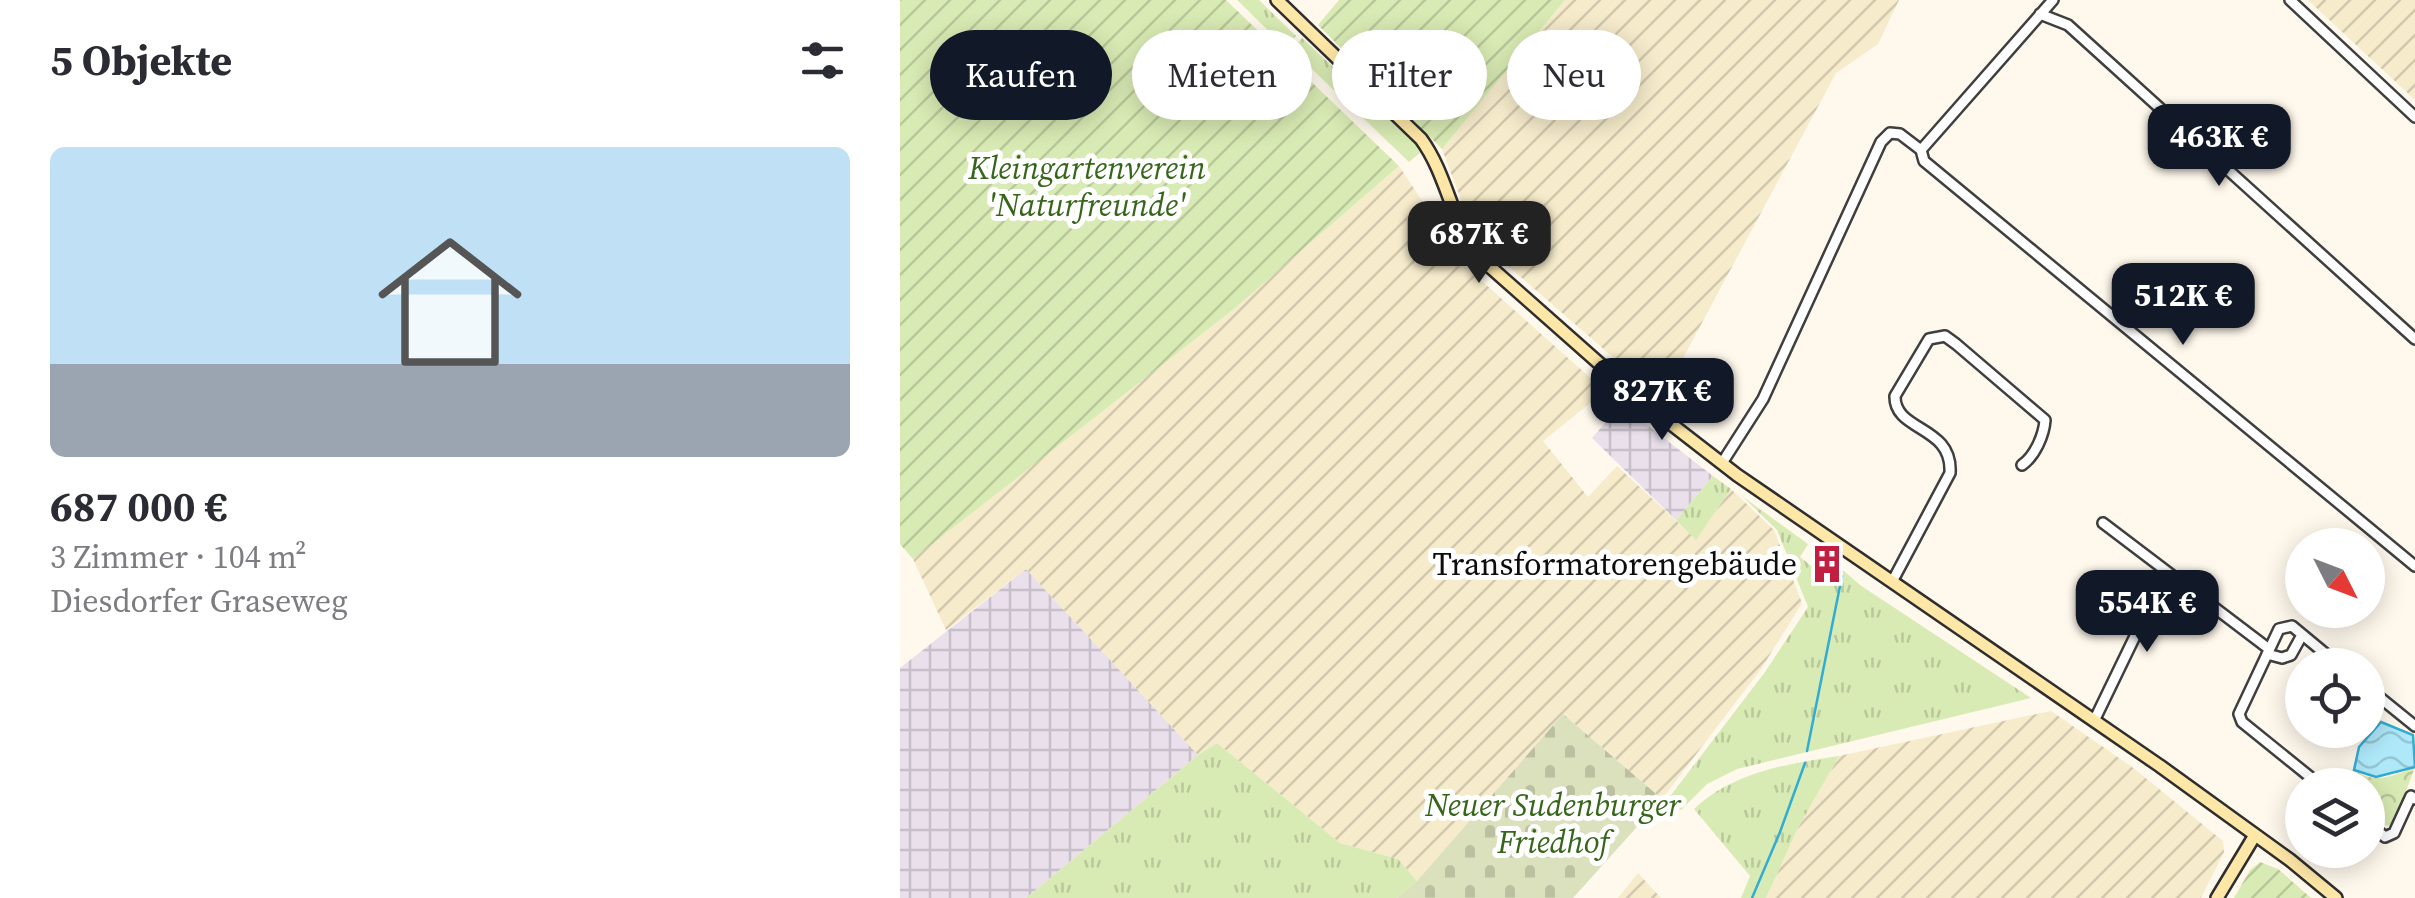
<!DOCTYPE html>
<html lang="de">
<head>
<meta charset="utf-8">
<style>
	body { margin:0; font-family:"Source Serif 4",serif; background:#f2f2f3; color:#2b2b33; height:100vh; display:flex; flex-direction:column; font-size:38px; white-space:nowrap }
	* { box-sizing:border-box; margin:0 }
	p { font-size:32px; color:#7c7c81 }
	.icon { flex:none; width:55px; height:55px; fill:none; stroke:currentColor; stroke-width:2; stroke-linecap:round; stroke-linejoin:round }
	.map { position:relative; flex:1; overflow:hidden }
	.side { display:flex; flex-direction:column; background:#fff; width:900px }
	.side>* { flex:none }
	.hud { position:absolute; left:30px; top:30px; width:950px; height:90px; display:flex; gap:20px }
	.needle { width:65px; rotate:132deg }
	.controls { position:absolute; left:1385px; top:528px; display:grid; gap:20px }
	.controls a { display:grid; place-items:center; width:100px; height:100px; border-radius:50%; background:#fff; box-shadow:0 5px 25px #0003; font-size:50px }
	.price { position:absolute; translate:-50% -85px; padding:0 22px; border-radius:20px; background:#111827; color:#fff; font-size:32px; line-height:65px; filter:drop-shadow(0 2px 5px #0008) }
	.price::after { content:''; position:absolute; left:50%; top:60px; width:30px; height:22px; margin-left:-15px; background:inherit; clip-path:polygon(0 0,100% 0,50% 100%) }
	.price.on { background:#222; color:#fff }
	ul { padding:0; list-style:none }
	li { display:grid; align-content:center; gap:20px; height:530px; padding:0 50px }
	li span { display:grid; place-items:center; height:310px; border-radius:15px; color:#555 }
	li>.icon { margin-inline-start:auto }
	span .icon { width:180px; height:180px; fill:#fffc; stroke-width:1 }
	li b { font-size:42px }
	h2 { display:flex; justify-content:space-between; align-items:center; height:120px; padding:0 50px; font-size:42px }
	.chip { padding:0 35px; border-radius:45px; background:#fff; box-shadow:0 5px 25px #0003; font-size:35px; line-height:90px }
	.chip.on { background:#111827; color:#fff }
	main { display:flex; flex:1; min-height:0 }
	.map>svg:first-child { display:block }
	.industrial { fill:url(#industrial-grid) }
	.farmland { fill:url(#farmland-furrows) }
	.grass { fill:url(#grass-tufts) }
	.cemetery { fill:url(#cemetery-stones) }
	.park { fill:url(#park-crowns) }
	.garden { fill:url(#garden-furrows) }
	.water { fill:url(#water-waves); stroke:#32acd2; stroke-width:2.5 }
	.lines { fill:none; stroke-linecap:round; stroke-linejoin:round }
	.stream { stroke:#32acd2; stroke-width:2.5 }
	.street-casing { stroke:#3f3f3f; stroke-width:14 }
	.secondary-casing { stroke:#2e2e2e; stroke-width:16 }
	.street { stroke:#fff; stroke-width:9 }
	.secondary { stroke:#ffe7a7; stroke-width:11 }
	.labels { text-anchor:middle; stroke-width:10; stroke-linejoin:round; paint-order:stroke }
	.park-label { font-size:32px; font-style:italic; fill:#36661a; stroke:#fff }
	.poi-label { font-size:32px; fill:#0c0c0c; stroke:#fff; text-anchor:end }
</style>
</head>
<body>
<main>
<section class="side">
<h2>5 Objekte<svg class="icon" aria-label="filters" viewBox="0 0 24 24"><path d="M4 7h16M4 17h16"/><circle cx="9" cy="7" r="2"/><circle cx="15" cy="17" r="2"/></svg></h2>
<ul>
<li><span style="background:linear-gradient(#bfe0f5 70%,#9aa5b1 0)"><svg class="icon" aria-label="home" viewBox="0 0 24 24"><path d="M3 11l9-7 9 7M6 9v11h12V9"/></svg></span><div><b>687 000 €</b><p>3 Zimmer · 104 m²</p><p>Diesdorfer Graseweg</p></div></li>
</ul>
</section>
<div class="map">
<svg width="1515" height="898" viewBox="0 0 1515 898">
	<defs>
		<pattern id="industrial-grid" width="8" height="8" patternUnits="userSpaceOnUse" patternTransform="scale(2.5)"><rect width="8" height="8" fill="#e9e0ec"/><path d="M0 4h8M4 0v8" fill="none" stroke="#c7bfc9"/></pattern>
		<pattern id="farmland-furrows" width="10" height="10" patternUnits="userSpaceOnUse" patternTransform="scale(2.5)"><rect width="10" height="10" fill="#f6ebcb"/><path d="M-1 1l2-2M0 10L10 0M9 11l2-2" fill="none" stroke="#d2c8ad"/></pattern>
		<pattern id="grass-tufts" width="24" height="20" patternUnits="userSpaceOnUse" patternTransform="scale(2.5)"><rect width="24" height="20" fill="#d9ebb4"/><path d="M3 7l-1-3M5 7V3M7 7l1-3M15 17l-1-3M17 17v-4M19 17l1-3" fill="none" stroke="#b9c89a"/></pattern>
		<pattern id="cemetery-stones" width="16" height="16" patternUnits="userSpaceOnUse" patternTransform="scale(2.5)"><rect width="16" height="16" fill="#dbe1bc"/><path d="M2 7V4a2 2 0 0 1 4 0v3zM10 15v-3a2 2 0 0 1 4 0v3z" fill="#bbc0a0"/></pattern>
		<pattern id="park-crowns" width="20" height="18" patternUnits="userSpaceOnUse" patternTransform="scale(2.5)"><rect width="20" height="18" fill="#d9ebb4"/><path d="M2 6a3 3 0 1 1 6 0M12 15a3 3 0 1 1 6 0" fill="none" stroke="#b9c89a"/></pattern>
		<pattern id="garden-furrows" width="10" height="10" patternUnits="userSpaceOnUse" patternTransform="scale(2.5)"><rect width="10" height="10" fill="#d9ebb4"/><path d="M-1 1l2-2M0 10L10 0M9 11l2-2" fill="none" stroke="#b9c89a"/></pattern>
		<pattern id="water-waves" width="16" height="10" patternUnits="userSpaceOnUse" patternTransform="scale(2.5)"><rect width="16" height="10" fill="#aee8f9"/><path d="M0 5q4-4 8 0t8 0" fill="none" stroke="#94c6d4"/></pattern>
	</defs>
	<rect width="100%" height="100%" fill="#fff8ec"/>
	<path class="industrial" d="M721,405L813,476L776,520L692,438Z
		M126,569L298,755L126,898H0V668Z"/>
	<path class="farmland" d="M665,0H999L978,44L936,73L761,399L592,252L568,218L542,149Z
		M1408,0H1515V100Z
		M499,166L566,267L705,391L643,441L688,497L717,466L796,539L831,489L874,530L902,603L861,669L762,799L663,714L517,881L498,859L440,843L317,743L298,755L126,569L46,630L13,559L334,309Z
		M1151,711L1232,767L1323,841L1324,852L1301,898H866L898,828L939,756Z
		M738,873L761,898H718Z"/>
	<path class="grass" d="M337,0H359L396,36L387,45H383Z
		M402,38L518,146L521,152L509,162L392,50Z
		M813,476L831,489L796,540L776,520Z
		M842,496L908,544L900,557L925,577L936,564L960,585L1131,698L837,769L807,784L781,810L768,799L865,672L908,607L877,530Z
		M317,743L440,843L498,859L517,881L497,898H126L298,755Z
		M939,756L898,828L866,898H841L850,876L794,809C834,772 886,764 939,756Z"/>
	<path class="cemetery" d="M663,714L762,799L673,898H497L517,881Z"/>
	<path class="park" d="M1515,767L1494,823L1487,826L1468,812V785H1448L1454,770C1475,785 1493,776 1515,767Z"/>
	<path class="garden" d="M0,0H326L499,166L334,309L13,559L0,544Z
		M439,0H665L542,149L418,25Z
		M1360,862L1378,869L1411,898H1334L1350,870Z"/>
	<path class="water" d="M1481,722L1513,735L1515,767L1476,777L1454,770L1459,747Z"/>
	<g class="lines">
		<path class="stream" d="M907,751L942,576
			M852,898L880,832L905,763"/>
		<g class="street-casing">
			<path id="street" d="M1390,0L1515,117
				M1140,14L1168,25L1515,339
				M1021,150L1024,161L1515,566
				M1021,150L1153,0
				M822,463L863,399L981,142L990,133L1000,134L1021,150
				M1203,523L1369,649
				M992,582L1050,473C1053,425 994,432 995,396L1029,339L1045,336L1056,344L1145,420C1144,435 1135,456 1122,465
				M1367,654L1382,658L1391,655L1402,635
				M1468,688L1515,726
				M1194,721L1266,572
				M1420,785L1342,722L1339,714L1379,629L1392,626L1439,665
				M1468,823L1485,837L1494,833L1511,796L1515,799"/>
		</g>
		<g class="secondary-casing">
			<path id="secondary" d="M377,0L521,139C548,176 551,223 580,258L744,403L837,475L1260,766L1390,860L1436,898
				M1317,898L1355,835"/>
		</g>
		<use href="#street" class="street"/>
		<use href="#secondary" class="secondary"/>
	</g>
	<defs>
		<g id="building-bare" transform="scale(3)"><path d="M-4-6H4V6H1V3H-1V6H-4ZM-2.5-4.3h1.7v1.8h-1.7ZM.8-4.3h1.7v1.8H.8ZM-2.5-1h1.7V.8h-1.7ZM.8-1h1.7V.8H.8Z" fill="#c11f40" stroke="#fff" stroke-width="2.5" paint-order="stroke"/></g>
	</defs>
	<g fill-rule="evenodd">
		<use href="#building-bare" x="927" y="564"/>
	</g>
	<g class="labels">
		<g class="park-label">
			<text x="187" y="179">Kleingartenverein<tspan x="187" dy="37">'Naturfreunde'</tspan></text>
			<text x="653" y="816">Neuer Sudenburger<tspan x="653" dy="37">Friedhof</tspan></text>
		</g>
		<g class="poi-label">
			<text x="897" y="575">Transformatorengebäude</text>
		</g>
	</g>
</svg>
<div class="controls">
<a><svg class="needle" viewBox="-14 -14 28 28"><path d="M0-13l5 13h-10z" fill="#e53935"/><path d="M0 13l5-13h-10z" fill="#7c7c81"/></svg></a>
<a><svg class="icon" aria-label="locate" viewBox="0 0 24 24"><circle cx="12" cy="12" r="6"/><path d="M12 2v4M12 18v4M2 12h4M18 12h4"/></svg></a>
<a><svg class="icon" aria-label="layers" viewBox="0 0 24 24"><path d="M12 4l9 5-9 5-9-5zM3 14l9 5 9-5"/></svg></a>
</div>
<b class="price" style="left:1319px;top:189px">463K €</b>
<b class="price on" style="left:579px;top:286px">687K €</b>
<b class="price" style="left:1283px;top:348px">512K €</b>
<b class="price" style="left:762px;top:443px">827K €</b>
<b class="price" style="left:1247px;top:655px">554K €</b>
<div class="hud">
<a class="chip on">Kaufen</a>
<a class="chip">Mieten</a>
<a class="chip">Filter</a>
<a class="chip">Neu</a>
</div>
</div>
</main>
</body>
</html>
